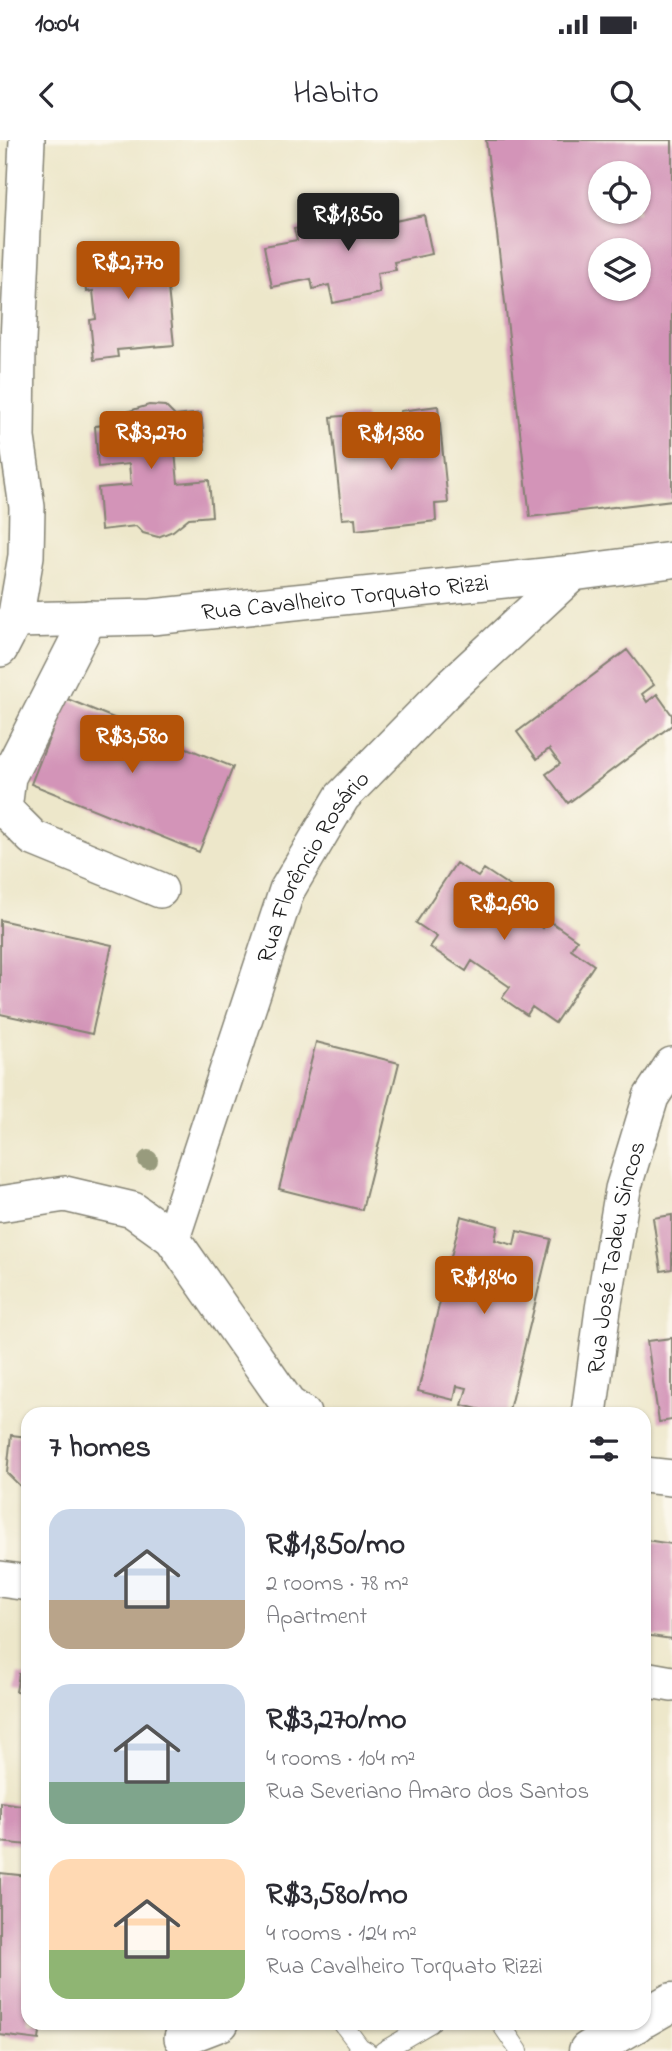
<!DOCTYPE html>
<html lang="en">
<head>
<meta charset="utf-8">
<style>
	body { margin:0; font-family:"Indie Flower",sans-serif; background:#f7f7f7; color:#2b2b33; height:100vh; display:flex; flex-direction:column; font-size:26px; white-space:nowrap }
	* { box-sizing:border-box; margin:0 }
	p { font-size:23px; color:#7c7c81 }
	.icon { flex:none; width:38px; height:38px; fill:none; stroke:currentColor; stroke-width:2; stroke-linecap:round; stroke-linejoin:round }
	.map { position:relative; flex:1; overflow:hidden }
	.details { position:absolute; left:21px; top:1267px; width:630px; height:623px; display:flex; flex-direction:column; background:#fff; border-radius:21px; box-shadow:0 2px 5px #0004 }
	.details>* { flex:none }
	.buttons { position:absolute; left:588px; top:21px; display:grid; gap:14px }
	.buttons a { display:grid; place-items:center; width:63px; height:63px; border-radius:50%; background:#fff; box-shadow:0 2px 5px #0004; font-size:35px }
	.price { position:absolute; translate:-50% -60px; padding:0 16px; border-radius:7px; background:#b45309; color:#fff; font-size:23px; line-height:46px; filter:drop-shadow(0 2px 4px #0008) }
	.price::after { content:''; position:absolute; left:50%; top:42px; width:21px; height:16px; margin-left:-10px; background:inherit; clip-path:polygon(0 0,100% 0,50% 100%) }
	.price.current { background:#222; color:#fff }
	ul { padding:0; list-style:none }
	li { display:flex; align-items:center; gap:21px; height:175px; padding:0 28px }
	li span { display:grid; place-items:center; flex:none; width:196px; height:140px; border-radius:21px; color:#555 }
	li>.icon { margin-inline-start:auto }
	span .icon { width:84px; height:84px; fill:#fffc; stroke-width:1 }
	li b { font-size:30px }
	h2 { display:flex; justify-content:space-between; align-items:center; height:84px; padding:0 28px; font-size:30px }
	.status { display:flex; justify-content:space-between; align-items:center; height:49px; padding:0 35px; background:#fff; direction:ltr }
	.status svg { height:19px; fill:currentColor }
	header { display:flex; justify-content:space-between; align-items:center; height:91px; padding:0 28px; background:#fff; font-size:32px; font-weight:600 }
	.map>svg:first-child { display:block }
	.building { fill:#d394b8; fill-rule:evenodd }
	.lines { fill:none; stroke-linecap:round; stroke-linejoin:round }
	.lane-casing { stroke:#848273; stroke-width:20 }
	.street-casing { stroke:#848273; stroke-width:38 }
	.secondary-casing { stroke:#848273; stroke-width:41 }
	.lane { stroke:#fff; stroke-width:18 }
	.street { stroke:#fff; stroke-width:35 }
	.secondary { stroke:#fff; stroke-width:38 }
	.tree { fill:#989b7d }
	.labels { text-anchor:middle; stroke-width:7; stroke-linejoin:round; paint-order:stroke }
	.street-label { font-size:24px; fill:#1c1c1c; stroke:#fbf7ec }
</style>
</head>
<body>
<div class="status"><b>10:04</b><svg viewBox="0 0 49 12"><path d="M0 12V9h3v3zM5 12V6h3v6zM10 12V3h3v9zM15 12V0h3v12zM26 1h20v11H26zM47 4h2v5h-2z"/></svg></div>
<header><svg class="icon" aria-label="back" viewBox="0 0 24 24"><path d="M15 5l-7 7 7 7"/></svg>Habito<svg class="icon" aria-label="search" viewBox="0 0 24 24"><circle cx="10" cy="10" r="6"/><path d="M15 15l6 6"/></svg></header>
<div class="map">
<svg width="672" height="1911" viewBox="0 0 672 1911">
	<rect width="100%" height="100%" fill="#fbf7ec"/>
	<filter id="ink" filterUnits="userSpaceOnUse"><feTurbulence type="fractalNoise" baseFrequency=".0143" numOctaves="2"/><feDisplacementMap in="SourceGraphic" scale="14" xChannelSelector="R" yChannelSelector="G"/><feConvolveMatrix kernelMatrix="1 2 1 2 8 2 1 2 1" color-interpolation-filters="sRGB"/></filter>
	<filter id="wash" filterUnits="userSpaceOnUse"><feTurbulence type="fractalNoise" baseFrequency=".00686" numOctaves="4" result="noise"/><feDisplacementMap in="SourceGraphic" scale="28" xChannelSelector="R" yChannelSelector="G"/><feGaussianBlur stdDeviation="1.57" result="paint"/><feColorMatrix in="noise" values="0 0 0 0 0 0 0 0 0 0 0 0 0 0 0 0 0 1.4 0 .05"/><feComposite in="paint" operator="in"/></filter>
	<g filter="url(#wash)">
		<rect width="100%" height="100%" fill="#ede7ca"/>
		<g id="blocks">
			<path class="building" d="M486,0H672V360L530,377ZM600,33H639V72H600ZM600,110H639V149H600Z
				M387,70L390,82L424,75L432,114L394,122L396,130L377,133L380,153L333,163L329,145L313,149L311,139L272,147L264,106L297,100L294,89Z
				M107,108L108,115L164,110L174,205L117,210L118,217L94,220L90,180L96,179L93,151L86,152L82,111Z
				M149,265L165,266L175,276L201,273L205,309L175,312L178,343L209,340L212,376L189,378L173,391L158,397L143,393L136,386L101,390L98,348L131,345L129,324L98,327L95,286L118,284L129,271Z
				M438,266L448,363L435,364L436,381L356,390L355,378L342,379L331,277L365,274L369,310L404,306L400,271Z
				M627,510L654,545L642,554L647,562L657,554L672,575V585L568,663L546,634L560,624L549,609L537,619L517,592Z
				M65,558L233,627L199,712L31,644Z
				M456,723L478,737L484,729L520,753L511,766L543,788L548,780L577,800L571,809L594,825L555,883L532,867L527,875L502,858L510,847L472,821L466,831L430,807L437,797L416,783Z
				M0,780L112,805L92,894L0,874Z
				M316,902L399,923L362,1070L279,1049Z
				M672,1075V1129L661,1131L653,1078Z
				M461,1076L498,1086L495,1100L514,1105L517,1091L551,1099L508,1274H497L462,1265L467,1248L457,1246L454,1260L418,1251Z
				M672,1198V1280L659,1282L647,1201Z
				M11,1295L28,1297V1350L21,1347L7,1333Z
				M26,1371H28V1393H24Z
				M646,1400L672,1404V1499L644,1495Z
				M19,1534L28,1536V1554L16,1552Z
				M644,1623L651,1624L646,1659H644Z
				M0,1662L28,1666V1705L0,1702Z
				M0,1733L28,1736V1883H41L39,1900L0,1895Z"/>
		</g>
	</g>
	<g filter="url(#ink)">
		<use href="#blocks" fill-opacity="0" stroke="#848273" stroke-width="2"/>
		<g class="lines">
			<g class="lane-casing">
				<path id="lane" d="M342,1883L360,1907L367,1911
					M500,1883L519,1911
					M383,1911L431,1883"/>
			</g>
			<g class="street-casing">
				<g id="street">
					<path d="M89,478L8,637L4,669L33,698L160,750"/>
					<path id="s1" d="M15,480L152,477L573,433L672,420"/>
					<path d="M0,509L15,480L26,416L27,367L17,298L18,202L27,0"/>
					<path d="M0,1064L65,1054L133,1070L172,1098L288,1264L303,1274"/>
					<path id="s2" d="M172,1098L287,750L342,657L451,546L573,433"/>
					<path id="s3" d="M589,1274L603,1169L623,1049L651,957L672,925"/>
					<path d="M644,1335L672,1338"/>
					<path d="M0,1439L28,1443"/>
					<path d="M644,1539L672,1544"/>
					<path d="M182,1898L221,1883"/>
				</g>
			</g>
			<g class="secondary-casing">
				<path id="secondary" d="M644,1878L672,1862
					M588,1911L636,1883"/>
			</g>
			<use href="#lane" class="lane"/>
			<use href="#street" class="street"/>
			<use href="#secondary" class="secondary"/>
		</g>
		<circle class="tree" cx="148" cy="1020" r="10"/>
	</g>
	<g class="labels">
		<g class="street-label">
			<text dy="8" stroke="none"><textPath href="#s1" startOffset="331">Rua Cavalheiro Torquato Rizzi</textPath></text>
			<text dy="8" stroke="none"><textPath href="#s2" startOffset="399">Rua Florêncio Rosário</textPath></text>
			<text dy="8" stroke="none"><textPath href="#s3" startOffset="159">Rua José Tadeu Sincos</textPath></text>
		</g>
	</g>
</svg>
<div class="buttons">
<a><svg class="icon" aria-label="locate" viewBox="0 0 24 24"><circle cx="12" cy="12" r="6"/><path d="M12 2v4M12 18v4M2 12h4M18 12h4"/></svg></a>
<a><svg class="icon" aria-label="layers" viewBox="0 0 24 24"><path d="M12 4l9 5-9 5-9-5zM3 14l9 5 9-5"/></svg></a>
</div>
<b class="price current" style="left:348px;top:113px">R$1,850</b>
<b class="price" style="left:128px;top:161px">R$2,770</b>
<b class="price" style="left:151px;top:331px">R$3,270</b>
<b class="price" style="left:391px;top:332px">R$1,380</b>
<b class="price" style="left:132px;top:635px">R$3,580</b>
<b class="price" style="left:504px;top:802px">R$2,690</b>
<b class="price" style="left:484px;top:1176px">R$1,840</b>
<section class="details">
<h2>7 homes<svg class="icon" aria-label="filters" viewBox="0 0 24 24"><path d="M4 7h16M4 17h16"/><circle cx="9" cy="7" r="2"/><circle cx="15" cy="17" r="2"/></svg></h2>
<ul>
<li><span style="background:linear-gradient(#c9d6e8 65%,#b9a48a 0)"><svg class="icon" aria-label="home" viewBox="0 0 24 24"><path d="M3 11l9-7 9 7M6 9v11h12V9"/></svg></span><div><b>R$1,850/mo</b><p>2 rooms · 78 m²</p><p>Apartment</p></div></li>
<li><span style="background:linear-gradient(#c9d6e8 70%,#7fa58c 0)"><svg class="icon" aria-label="home" viewBox="0 0 24 24"><path d="M3 11l9-7 9 7M6 9v11h12V9"/></svg></span><div><b>R$3,270/mo</b><p>4 rooms · 104 m²</p><p>Rua Severiano Amaro dos Santos</p></div></li>
<li><span style="background:linear-gradient(#ffd9b3 65%,#8fb573 0)"><svg class="icon" aria-label="home" viewBox="0 0 24 24"><path d="M3 11l9-7 9 7M6 9v11h12V9"/></svg></span><div><b>R$3,580/mo</b><p>4 rooms · 124 m²</p><p>Rua Cavalheiro Torquato Rizzi</p></div></li>
</ul>
</section>
</div>
</body>
</html>
